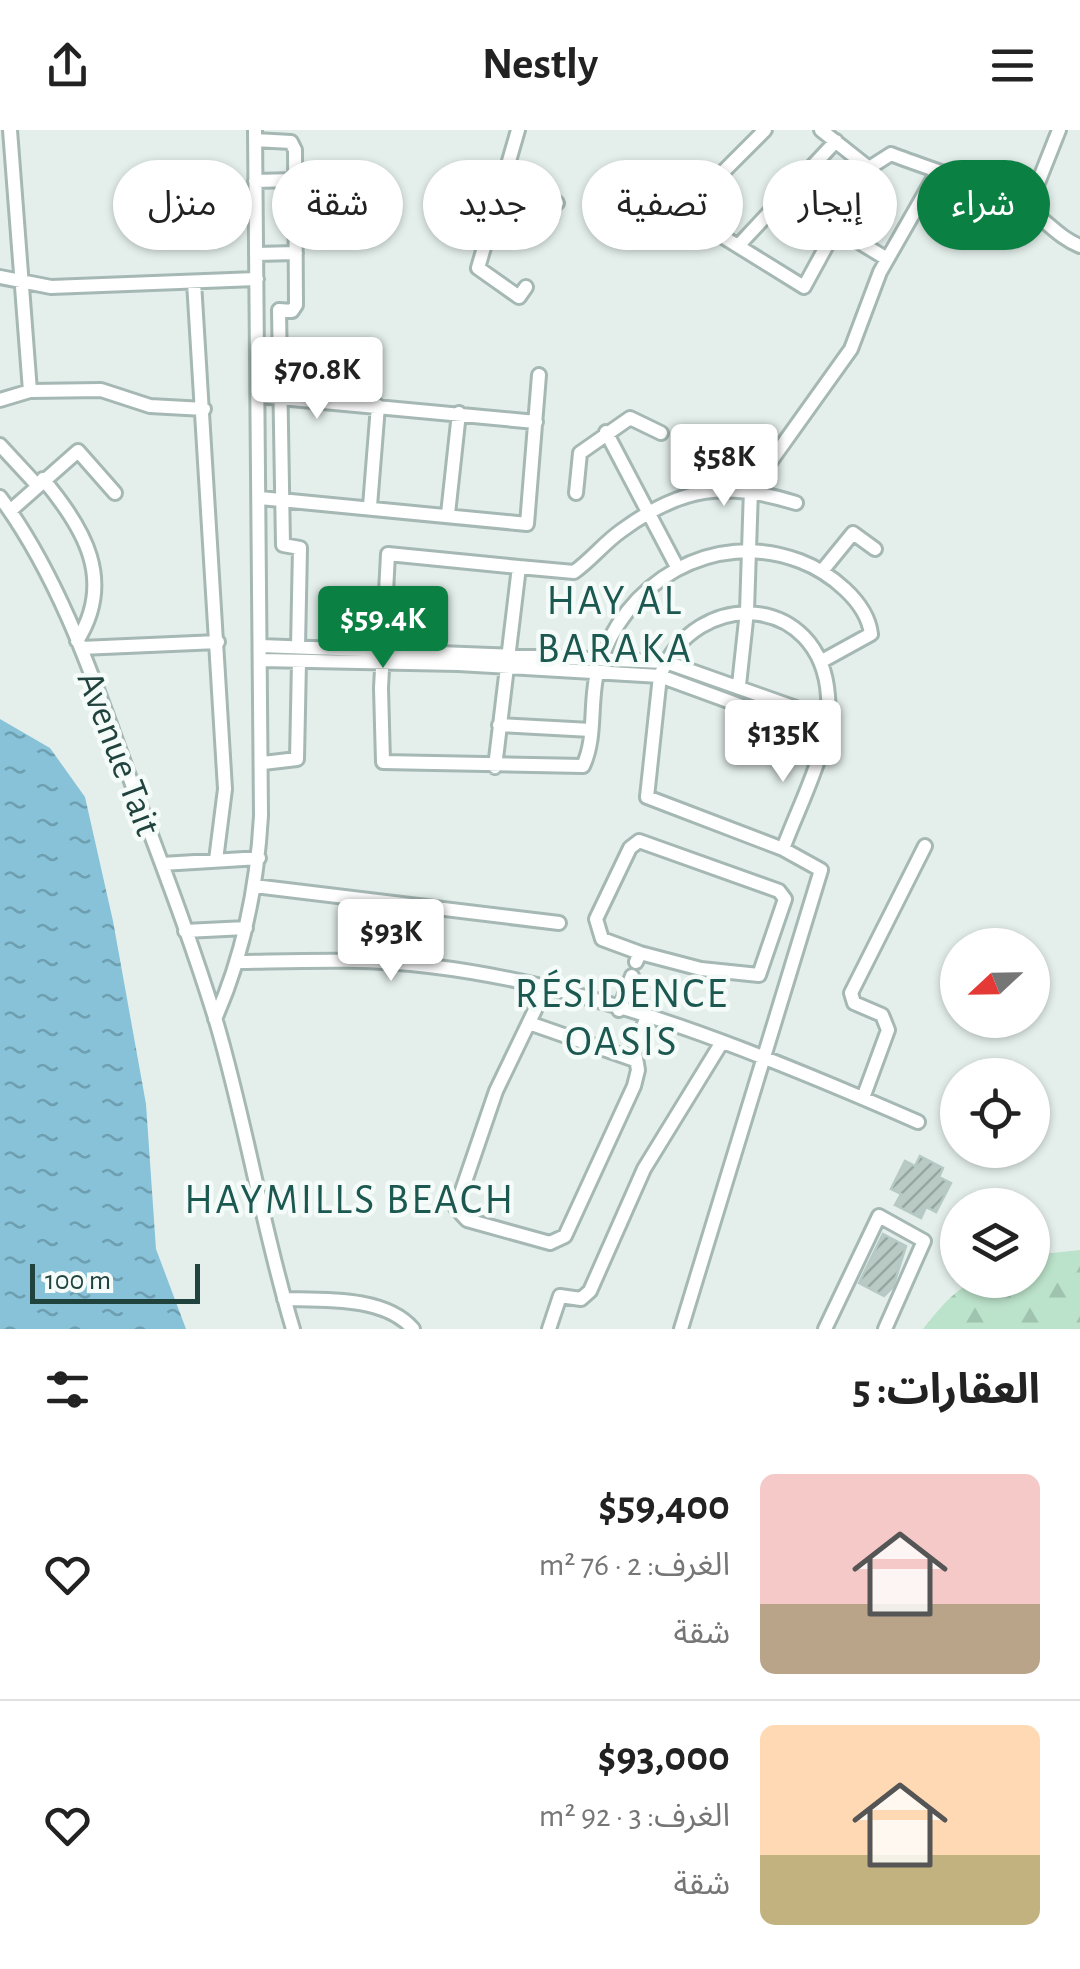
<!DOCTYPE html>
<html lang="ar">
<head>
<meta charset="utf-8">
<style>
	body { margin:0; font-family:"Alegreya Sans","Noto Sans Arabic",sans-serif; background:#f2f2f2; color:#222; direction:rtl; height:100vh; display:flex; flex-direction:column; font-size:38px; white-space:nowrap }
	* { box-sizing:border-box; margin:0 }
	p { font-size:32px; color:#767676 }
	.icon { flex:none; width:55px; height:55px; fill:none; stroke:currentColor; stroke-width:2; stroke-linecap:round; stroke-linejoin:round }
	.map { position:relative; height:1199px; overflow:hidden; direction:ltr }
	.drawer { display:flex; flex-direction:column; background:#fff; flex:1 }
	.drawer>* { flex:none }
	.banner { position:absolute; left:30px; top:30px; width:1020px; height:90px; direction:rtl; display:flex; gap:20px }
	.needle { width:65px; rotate:248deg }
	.controls { position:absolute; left:940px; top:798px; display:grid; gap:20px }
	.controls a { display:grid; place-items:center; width:110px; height:110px; border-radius:50%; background:#fff; box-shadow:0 2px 8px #0004; font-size:50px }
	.scale { position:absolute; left:30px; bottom:25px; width:170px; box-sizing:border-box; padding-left:10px; border:5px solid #21433e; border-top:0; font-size:28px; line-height:35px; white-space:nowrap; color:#21433e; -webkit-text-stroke:8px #f5fbf9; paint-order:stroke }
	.price { position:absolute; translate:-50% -85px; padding:0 22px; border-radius:10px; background:#fff; color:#222; font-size:32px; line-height:65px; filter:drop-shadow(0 2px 5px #0008) }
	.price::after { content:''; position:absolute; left:50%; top:60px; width:30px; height:22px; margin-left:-15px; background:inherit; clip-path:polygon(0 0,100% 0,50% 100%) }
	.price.selected { background:#0b8043; color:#fff }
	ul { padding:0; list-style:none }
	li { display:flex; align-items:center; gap:30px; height:250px; padding:0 40px }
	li+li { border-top:2px solid #e0e0e0 }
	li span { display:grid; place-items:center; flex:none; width:280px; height:200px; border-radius:15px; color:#555 }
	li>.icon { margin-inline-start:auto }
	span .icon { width:120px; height:120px; fill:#fffc; stroke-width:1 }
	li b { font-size:42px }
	h2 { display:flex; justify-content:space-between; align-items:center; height:120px; padding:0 40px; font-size:42px }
	.pill { padding:0 35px; border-radius:45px; background:#fff; box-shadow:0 2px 8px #0004; font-size:35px; line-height:90px }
	.pill.selected { background:#0b8043; color:#fff }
	header { display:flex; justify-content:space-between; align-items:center; height:130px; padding:0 40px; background:#fff; font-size:45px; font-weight:700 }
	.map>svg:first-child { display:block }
	.forest { fill:url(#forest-firs) }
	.water { fill:url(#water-ripples) }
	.building { fill:url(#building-hatch); stroke:#b6c9c4; stroke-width:2.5 }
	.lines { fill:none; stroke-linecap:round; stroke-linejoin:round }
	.minor-casing { stroke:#a6b8b4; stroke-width:18 }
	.minor { stroke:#fff; stroke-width:12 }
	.labels { text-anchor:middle; stroke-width:9; stroke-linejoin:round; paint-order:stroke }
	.street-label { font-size:38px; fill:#21433e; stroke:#f5fbf9 }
	.quarter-label { font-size:42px; letter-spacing:2.5px; fill:#1b5850; stroke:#f5fbf9 }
</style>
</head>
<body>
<header><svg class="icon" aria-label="menu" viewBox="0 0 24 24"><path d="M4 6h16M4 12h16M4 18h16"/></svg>Nestly<svg class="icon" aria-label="share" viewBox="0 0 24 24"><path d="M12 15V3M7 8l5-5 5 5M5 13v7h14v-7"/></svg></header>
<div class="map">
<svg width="1080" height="1199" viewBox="0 0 1080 1199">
	<defs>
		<pattern id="forest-firs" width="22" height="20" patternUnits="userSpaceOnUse" patternTransform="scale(2.5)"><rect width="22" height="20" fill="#bbe2ca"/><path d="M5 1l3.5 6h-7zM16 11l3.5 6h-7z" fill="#a0c3af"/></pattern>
		<pattern id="water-ripples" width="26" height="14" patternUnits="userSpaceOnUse" patternTransform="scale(2.5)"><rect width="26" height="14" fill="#87c2d9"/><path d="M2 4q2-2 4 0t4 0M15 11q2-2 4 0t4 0" fill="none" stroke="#6e9fb1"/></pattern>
		<pattern id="building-hatch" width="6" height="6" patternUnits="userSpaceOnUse" patternTransform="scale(2.5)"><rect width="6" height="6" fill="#b9cac5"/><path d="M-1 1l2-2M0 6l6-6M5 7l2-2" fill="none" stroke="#96a6a1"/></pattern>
	</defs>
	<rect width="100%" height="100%" fill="#e4efeb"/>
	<path class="forest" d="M1080,1120V1199H923C965,1147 967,1150 1032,1150L1033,1125Z"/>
	<path class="water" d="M0,589L50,618L85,667L113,791L146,974L156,1119L186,1199H0Z"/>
	<path class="building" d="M920,1026L943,1038L939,1047L951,1053L936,1082L926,1077L921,1088L895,1075L901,1064L891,1059L905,1031L915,1036Z
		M883,1104L906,1116L893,1157L884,1166L859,1153Z"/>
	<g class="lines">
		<g class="minor-casing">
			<path id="minor" d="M10,0L30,261
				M518,0L478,138L519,167L526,157
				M765,0L683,82L804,157L869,38L821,0
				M255,10L291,12L295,20L296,175L292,181L279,180L283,415L300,418L298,517
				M507,36L557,73
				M869,38L891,24C935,41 981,54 1023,76C1044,87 1057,107 1080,116
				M255,51L295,50
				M1028,78L1059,0
				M836,98L887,129
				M738,116L836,11
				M256,124L296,123
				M0,147L51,157L257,149
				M194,152L225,659L216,730
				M259,266L536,292
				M0,270L30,261L101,260L150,276L204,279
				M606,302L677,437
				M0,315L37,355
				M43,349C85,399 115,451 77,511
				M576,363L580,323L630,288L661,303
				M0,367C55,441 88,533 119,619C152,709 188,799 216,891C246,992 262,1097 293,1199
				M260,368L527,394L539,245
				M370,376L378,276
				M10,381L78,321L115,363
				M448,384L459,283
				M519,437L574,442C591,430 604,413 621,401C682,356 726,351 796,373
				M822,441L853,403L875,419
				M261,516L666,532L827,589
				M81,518L218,512
				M261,530L458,534L660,546L824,606
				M739,555L747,481L751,359L851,219L880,142L937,42
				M499,595L591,600
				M263,633L297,629L299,531
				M495,637L519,437L388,424L381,558L383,632L583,636C597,607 589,570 598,539C623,452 713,398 800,431C829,442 867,471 871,504L822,531
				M162,734L259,728
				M254,756L559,793
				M185,801L246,798
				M239,832C302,831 366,828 429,836C599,856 762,924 918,992
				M636,832L640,823L701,839L759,845L785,769L779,761L639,711L630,718L596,789L602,809L640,823
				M546,857L496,961L456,1078L467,1090L550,1113L565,1106L634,956L638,940L635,922L646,888
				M619,880L632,846
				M215,889C244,824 257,757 261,686L255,0
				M529,893L635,930
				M863,968L888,900L882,885L854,873L851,863L925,716
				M284,1169C323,1170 385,1166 413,1199
				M549,1199L560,1166L581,1169L590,1161L644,1039L722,912
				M681,1199L821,740L783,719L647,667L660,546C696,456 821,463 828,566C832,616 800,672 783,719
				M825,1199L879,1086L924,1111L885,1199"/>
		</g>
		<use href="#minor" class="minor"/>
	</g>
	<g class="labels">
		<g class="street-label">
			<text transform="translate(120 623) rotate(69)" y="13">Avenue Tait</text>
		</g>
		<g class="quarter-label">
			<text x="615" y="484">HAY AL<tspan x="615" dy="48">BARAKA</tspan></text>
			<text x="622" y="877">RÉSIDENCE<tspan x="622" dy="48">OASIS</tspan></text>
			<text x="350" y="1083">HAYMILLS BEACH</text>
		</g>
	</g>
</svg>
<div class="controls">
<a><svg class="needle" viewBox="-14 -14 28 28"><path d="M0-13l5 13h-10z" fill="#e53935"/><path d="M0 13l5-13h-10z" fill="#767676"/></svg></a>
<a><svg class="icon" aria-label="locate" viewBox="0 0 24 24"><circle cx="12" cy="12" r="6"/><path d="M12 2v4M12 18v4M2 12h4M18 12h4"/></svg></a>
<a><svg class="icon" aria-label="layers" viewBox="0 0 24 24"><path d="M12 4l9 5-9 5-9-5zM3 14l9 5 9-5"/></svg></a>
</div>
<div class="scale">100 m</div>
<b class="price" style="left:317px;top:292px">$70.8K</b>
<b class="price" style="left:724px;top:379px">$58K</b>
<b class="price selected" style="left:383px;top:541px">$59.4K</b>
<b class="price" style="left:783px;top:655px">$135K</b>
<b class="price" style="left:391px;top:854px">$93K</b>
<div class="banner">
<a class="pill selected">شراء</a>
<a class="pill">إيجار</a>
<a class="pill">تصفية</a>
<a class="pill">جديد</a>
<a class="pill">شقة</a>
<a class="pill">منزل</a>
</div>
</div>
<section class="drawer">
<h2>العقارات: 5<svg class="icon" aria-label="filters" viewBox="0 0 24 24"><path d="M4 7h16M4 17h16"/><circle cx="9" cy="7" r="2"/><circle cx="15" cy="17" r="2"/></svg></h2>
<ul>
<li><span style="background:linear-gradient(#f6c9c9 65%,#b9a48a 0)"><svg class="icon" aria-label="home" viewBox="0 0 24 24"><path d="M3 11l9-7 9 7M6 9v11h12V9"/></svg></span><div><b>$59,400</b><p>الغرف: 2 · 76 m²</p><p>شقة</p></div><svg class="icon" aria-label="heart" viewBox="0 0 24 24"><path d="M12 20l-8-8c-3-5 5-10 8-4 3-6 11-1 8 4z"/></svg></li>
<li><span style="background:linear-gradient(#ffd9b3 65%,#c2b280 0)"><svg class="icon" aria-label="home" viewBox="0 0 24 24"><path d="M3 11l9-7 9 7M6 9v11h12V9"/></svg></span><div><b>$93,000</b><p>الغرف: 3 · 92 m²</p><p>شقة</p></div><svg class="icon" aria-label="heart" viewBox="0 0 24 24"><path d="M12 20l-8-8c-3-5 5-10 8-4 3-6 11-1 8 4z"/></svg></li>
</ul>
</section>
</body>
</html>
